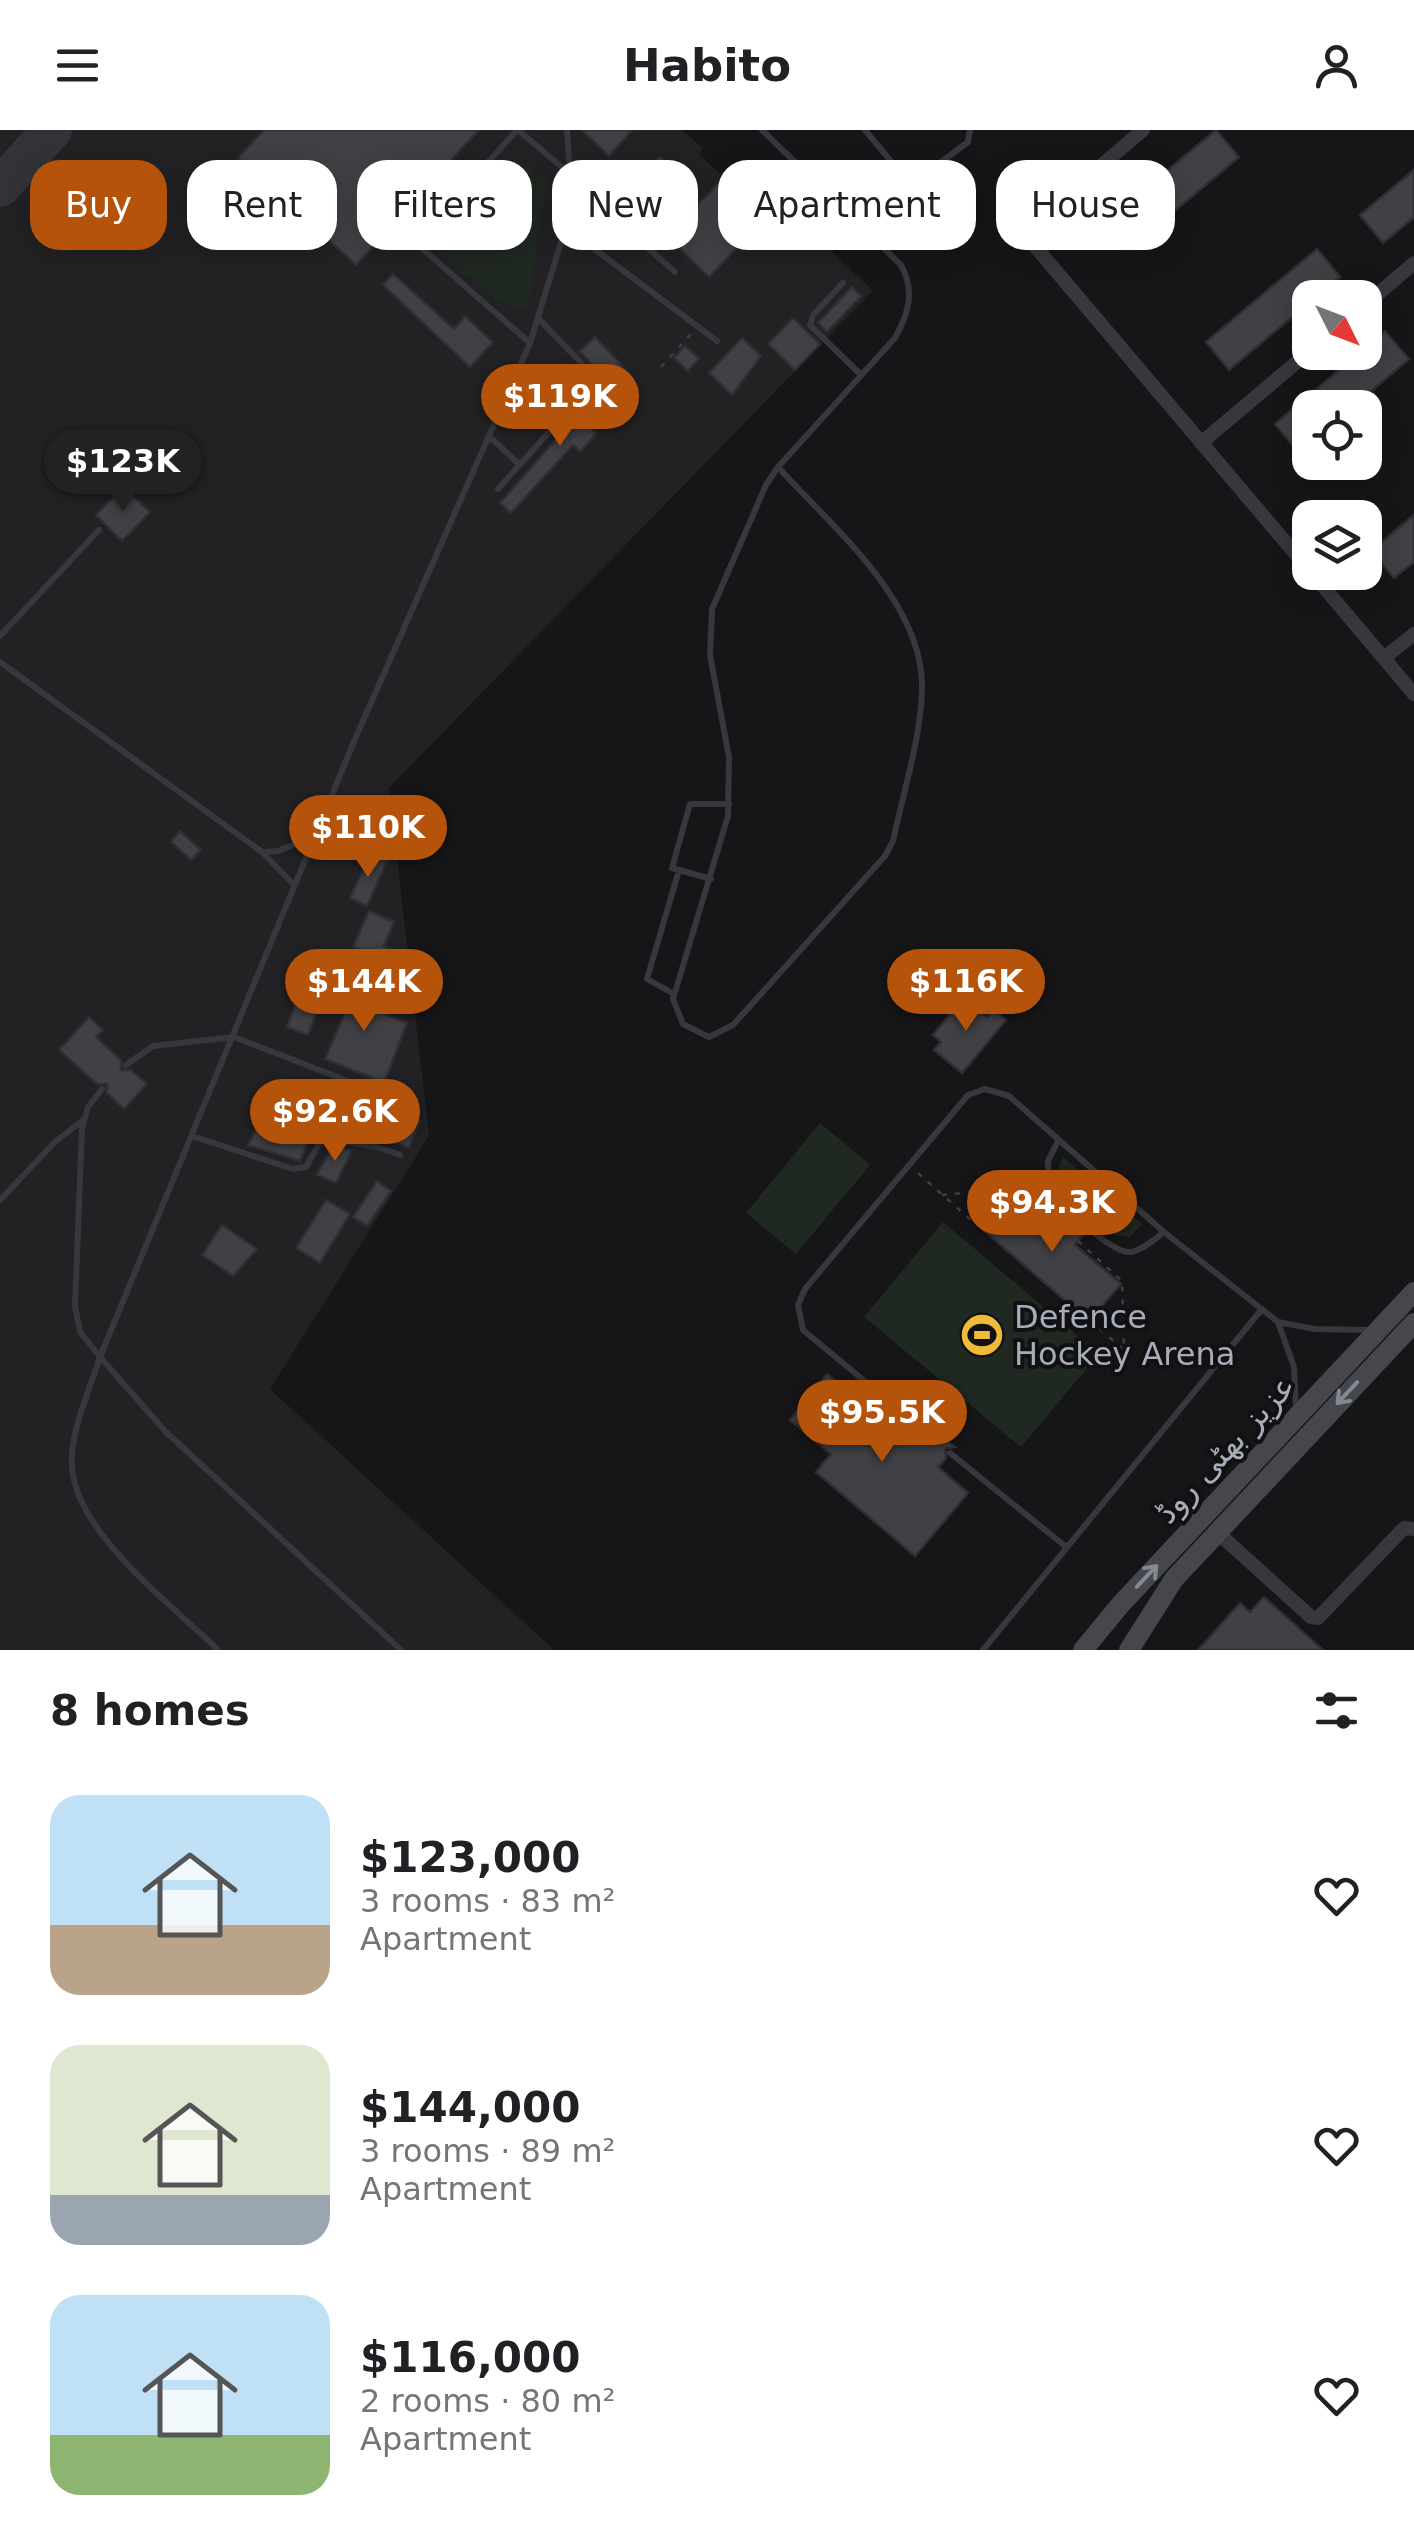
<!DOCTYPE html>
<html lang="en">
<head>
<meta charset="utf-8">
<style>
	body { margin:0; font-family:"DejaVu Sans",Vazirmatn,sans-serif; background:#f6f6f6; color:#202124; height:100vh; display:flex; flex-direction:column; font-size:38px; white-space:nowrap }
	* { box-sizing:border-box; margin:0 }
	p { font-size:32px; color:#757577 }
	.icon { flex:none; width:55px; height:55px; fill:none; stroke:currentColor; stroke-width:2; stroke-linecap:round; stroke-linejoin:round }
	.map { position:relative; height:1520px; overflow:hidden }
	.side { display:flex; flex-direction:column; background:#fff; flex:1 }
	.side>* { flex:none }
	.guide { position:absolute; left:30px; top:30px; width:1355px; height:90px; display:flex; gap:20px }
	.needle { width:65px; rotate:132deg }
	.fabs { position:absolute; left:1292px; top:150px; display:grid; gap:20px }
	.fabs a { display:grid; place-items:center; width:90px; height:90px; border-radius:20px; background:#fff; box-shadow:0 5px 25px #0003; font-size:50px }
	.price { position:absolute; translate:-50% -85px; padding:0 22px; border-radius:35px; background:#b45309; color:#fff; font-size:32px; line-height:65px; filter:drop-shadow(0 2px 5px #0008) }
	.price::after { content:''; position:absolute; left:50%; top:60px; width:30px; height:22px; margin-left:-15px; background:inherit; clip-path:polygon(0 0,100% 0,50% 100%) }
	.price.active { background:#222; color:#fff }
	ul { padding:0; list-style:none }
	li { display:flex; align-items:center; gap:30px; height:250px; padding:0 50px }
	li span { display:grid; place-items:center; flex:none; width:280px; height:200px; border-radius:30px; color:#555 }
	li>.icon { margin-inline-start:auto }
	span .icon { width:120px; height:120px; fill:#fffc; stroke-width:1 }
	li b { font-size:42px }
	h2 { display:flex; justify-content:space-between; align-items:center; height:120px; padding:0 50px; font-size:42px }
	.pill { padding:0 35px; border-radius:30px; background:#fff; box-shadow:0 5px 25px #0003; font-size:35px; line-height:90px }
	.pill.active { background:#b45309; color:#fff }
	header { display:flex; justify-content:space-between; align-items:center; height:130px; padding:0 50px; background:#fff; font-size:45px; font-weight:700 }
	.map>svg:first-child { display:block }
	.built { fill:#222225 }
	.green { fill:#202822 }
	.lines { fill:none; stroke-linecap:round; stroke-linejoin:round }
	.taxiway { stroke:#323337; stroke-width:40 }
	.building { fill:#404145; stroke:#303034; stroke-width:2.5 }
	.path { stroke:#3d3f44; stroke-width:2.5; stroke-dasharray:5 8; stroke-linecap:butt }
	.lane { stroke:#37383d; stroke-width:6 }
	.street { stroke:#37383d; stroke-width:14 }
	.secondary { stroke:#45474d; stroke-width:20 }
	.oneway { stroke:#858993 }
	.labels { text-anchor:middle; stroke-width:8; stroke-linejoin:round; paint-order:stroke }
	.poi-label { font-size:32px; fill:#a8acb8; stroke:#111113; text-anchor:start }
	.street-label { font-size:32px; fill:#a8acb8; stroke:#111113 }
</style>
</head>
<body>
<header><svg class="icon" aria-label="menu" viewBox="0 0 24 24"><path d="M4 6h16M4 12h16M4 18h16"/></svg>Habito<svg class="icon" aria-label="person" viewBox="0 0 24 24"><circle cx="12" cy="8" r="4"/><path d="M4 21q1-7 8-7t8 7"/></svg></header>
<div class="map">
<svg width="1414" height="1520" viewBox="0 0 1414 1520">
	<rect width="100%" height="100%" fill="#161618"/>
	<path class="built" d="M0,0H682L703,18L699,24L764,86L778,70L873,161L389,658L429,1006L270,1259L554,1520H0Z"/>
	<path class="green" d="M510,23L547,51L529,169L525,178L504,175L426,113L437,96L443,101L457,86L450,79L491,36Z
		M820,993L870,1035L796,1124L746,1083Z
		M1063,1027L1142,1094L1130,1107L1114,1105L1053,1052Z
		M943,1092L1099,1224L1021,1317L864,1187Z"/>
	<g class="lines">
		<path class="taxiway" d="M0,57L52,0"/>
	</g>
	<path class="building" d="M264,0H479L444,38L460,53L442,75L444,83L457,86L443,101L434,86L411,109L394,94L356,135L238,28Z
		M582,0H632L609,26Z
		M1216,0L1239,27L1128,120L1105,92Z
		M1414,40V87L1383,113L1360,85Z
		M722,50L764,90L709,147L640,80L668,51L695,77Z
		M1317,119L1340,147L1310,168V172L1229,240L1206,212Z
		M393,144L454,199L465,186L493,212L470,237L383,155Z
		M852,157L861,166L827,202L818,193Z
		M793,188L820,214L795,240L768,214Z
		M1385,201L1409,229L1351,278H1310V312L1298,322L1275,294Z
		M595,207L627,241L611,256L580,221Z
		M742,208L761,226L732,265L709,243Z
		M685,216L699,228L688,241L674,228Z
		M602,257L614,268L588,295L597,303L580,322L573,315L511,383L500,373Z
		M123,357L150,382L122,411L96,385Z
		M1414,385V432L1394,448L1371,421Z
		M180,701L201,720L191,730L171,712Z
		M370,724L387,731L367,776L350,768Z
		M369,781L394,792L384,816L397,821L373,879L407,893L384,953L409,964L400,983L420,991L409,1018L368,1002L361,1001L359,1007L338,1003L348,982L356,986L373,948L325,929L353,864L328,853L308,905L287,897L302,856L310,859L323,829L358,845L368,824L353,817Z
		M963,868L987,887L993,879L1006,890L962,943L934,920L941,912L933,905Z
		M89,887L103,900L96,907L121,930V940H131L147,954L124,979L107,963V954H97L59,920Z
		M269,975L315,996L300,1031L248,1015Z
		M333,1016L352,1020L336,1053L317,1045Z
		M377,1051L391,1061L367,1096L353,1087Z
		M1014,1061L1061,1101L1070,1091L1084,1104L1075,1115L1121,1154L1089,1191L982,1099Z
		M326,1070L350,1084L320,1133L296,1118Z
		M222,1095L257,1119L233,1146L202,1125Z
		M827,1244L901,1306L909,1296H918V1286L955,1317L945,1318L946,1328L938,1337L968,1363L915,1426L816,1342L831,1324L790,1290Z
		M1264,1467L1323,1520H1198L1240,1473L1250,1482Z"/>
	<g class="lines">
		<path class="path" d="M661,237L691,204
			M605,254L626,270L642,254
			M918,1043L973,1092
			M942,1065L1016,1058L1063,1099
			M1078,1111L1122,1151L1124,1220L1094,1194"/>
		<path class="lane" d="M518,0L570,44L627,58L637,56L660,30
			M762,0L901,135C915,161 909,183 895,208L778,337L766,355L712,479L710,525L729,627L728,686L673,869L683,894L709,907L733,895L885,726L893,711C903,663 921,608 922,559C924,472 832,397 778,337
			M865,0L905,48L914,52L968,12L970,0
			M627,58L624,97L675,142
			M448,77L517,0
			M434,93L416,113L530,213
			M565,97L717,211
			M843,153L813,185L810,195L861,245
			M489,306L520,335
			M498,359L594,252L592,244L539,189
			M0,506L99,400
			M0,532L262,722L293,754
			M264,722L278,721L313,707
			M711,749L672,738L690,674H729
			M674,864L647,849L679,740
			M126,935L153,916L234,907L353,953
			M102,959L88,977L82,998L75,1176L80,1202L100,1227C90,1258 75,1291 72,1323C64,1396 171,1473 218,1520
			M192,1006L293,1039L306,1037L320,1012L328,1008C354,1015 375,1014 400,1025
			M1058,1011L1048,1031L1049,1063C1065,1077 1111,1124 1131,1122C1143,1120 1155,1109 1164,1102
			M0,1070L55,1012L83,990
			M1296,1279L1294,1237L1278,1192L1315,1199L1370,1200
			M913,1291L803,1200L798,1175L805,1159L968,965L985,959L1009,966L1164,1102L1278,1192
			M950,1323L1065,1416
			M401,1520L165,1301L100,1227L355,609L530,213L563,106L570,44L567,0
			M983,1520L1262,1179"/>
		<path class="street" d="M1143,0L1023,102L1310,441
			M1365,175L1414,133
			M1201,313L1310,221
			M1311,442L1414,564
			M1384,528L1414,504
			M1217,1402L1311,1487L1318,1488L1404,1398L1414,1399"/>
		<path class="secondary" d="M1083,1520L1121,1474L1414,1162
			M1129,1520L1174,1449L1414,1193"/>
	</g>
	<defs><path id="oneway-shaft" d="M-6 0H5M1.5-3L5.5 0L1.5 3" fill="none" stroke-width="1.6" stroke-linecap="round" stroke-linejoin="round" transform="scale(2.5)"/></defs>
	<g class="oneway">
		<use href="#oneway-shaft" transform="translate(1347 1263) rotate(133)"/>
		<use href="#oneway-shaft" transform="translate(1147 1446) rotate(-47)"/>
	</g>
	<defs>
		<g id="stadium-disc" transform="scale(2.25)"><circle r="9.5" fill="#eeba39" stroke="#111113"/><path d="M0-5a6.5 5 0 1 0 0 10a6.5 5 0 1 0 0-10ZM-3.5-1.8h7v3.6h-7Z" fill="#111"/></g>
	</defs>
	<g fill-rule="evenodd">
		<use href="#stadium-disc" x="982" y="1205"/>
	</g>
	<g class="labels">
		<g class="poi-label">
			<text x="1014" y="1198">Defence<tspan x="1014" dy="37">Hockey Arena</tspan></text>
		</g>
		<g class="street-label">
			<text transform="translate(1225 1319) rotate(-47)" y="11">عزیز بھٹی روڈ</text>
		</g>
	</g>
</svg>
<div class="fabs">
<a><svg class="needle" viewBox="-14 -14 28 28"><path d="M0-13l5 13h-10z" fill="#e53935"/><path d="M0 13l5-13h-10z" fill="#757577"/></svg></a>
<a><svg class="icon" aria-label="locate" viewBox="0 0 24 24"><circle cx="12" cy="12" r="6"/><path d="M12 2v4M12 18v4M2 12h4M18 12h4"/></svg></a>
<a><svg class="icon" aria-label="layers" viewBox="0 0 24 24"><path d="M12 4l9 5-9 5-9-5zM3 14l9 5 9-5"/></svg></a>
</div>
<b class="price" style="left:560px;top:319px">$119K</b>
<b class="price active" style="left:123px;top:384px">$123K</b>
<b class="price" style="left:368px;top:750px">$110K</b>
<b class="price" style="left:364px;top:904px">$144K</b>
<b class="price" style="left:966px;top:904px">$116K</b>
<b class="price" style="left:335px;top:1034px">$92.6K</b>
<b class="price" style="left:1052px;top:1125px">$94.3K</b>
<b class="price" style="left:882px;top:1335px">$95.5K</b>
<div class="guide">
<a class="pill active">Buy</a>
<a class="pill">Rent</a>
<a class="pill">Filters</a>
<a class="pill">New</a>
<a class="pill">Apartment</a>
<a class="pill">House</a>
</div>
</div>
<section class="side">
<h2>8 homes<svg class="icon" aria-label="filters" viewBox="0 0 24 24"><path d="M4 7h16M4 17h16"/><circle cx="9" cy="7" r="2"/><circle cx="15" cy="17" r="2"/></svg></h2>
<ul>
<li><span style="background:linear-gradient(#bfe0f5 65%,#b9a48a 0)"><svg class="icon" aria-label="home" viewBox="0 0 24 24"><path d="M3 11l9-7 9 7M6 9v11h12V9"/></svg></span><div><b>$123,000</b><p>3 rooms · 83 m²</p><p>Apartment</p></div><svg class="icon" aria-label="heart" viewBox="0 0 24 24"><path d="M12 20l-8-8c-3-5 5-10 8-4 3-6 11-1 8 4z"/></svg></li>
<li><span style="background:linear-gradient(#dfe7d0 75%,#9aa5b1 0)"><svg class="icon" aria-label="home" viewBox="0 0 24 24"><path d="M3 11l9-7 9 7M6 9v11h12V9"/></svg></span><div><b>$144,000</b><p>3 rooms · 89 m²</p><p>Apartment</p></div><svg class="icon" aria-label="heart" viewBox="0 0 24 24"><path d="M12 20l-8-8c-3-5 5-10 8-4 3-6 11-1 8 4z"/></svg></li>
<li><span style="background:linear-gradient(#bfe0f5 70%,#8fb573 0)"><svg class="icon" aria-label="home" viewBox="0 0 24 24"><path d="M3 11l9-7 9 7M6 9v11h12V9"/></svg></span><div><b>$116,000</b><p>2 rooms · 80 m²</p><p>Apartment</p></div><svg class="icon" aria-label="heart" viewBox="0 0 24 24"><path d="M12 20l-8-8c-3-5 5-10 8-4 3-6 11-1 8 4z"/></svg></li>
</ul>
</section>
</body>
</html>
